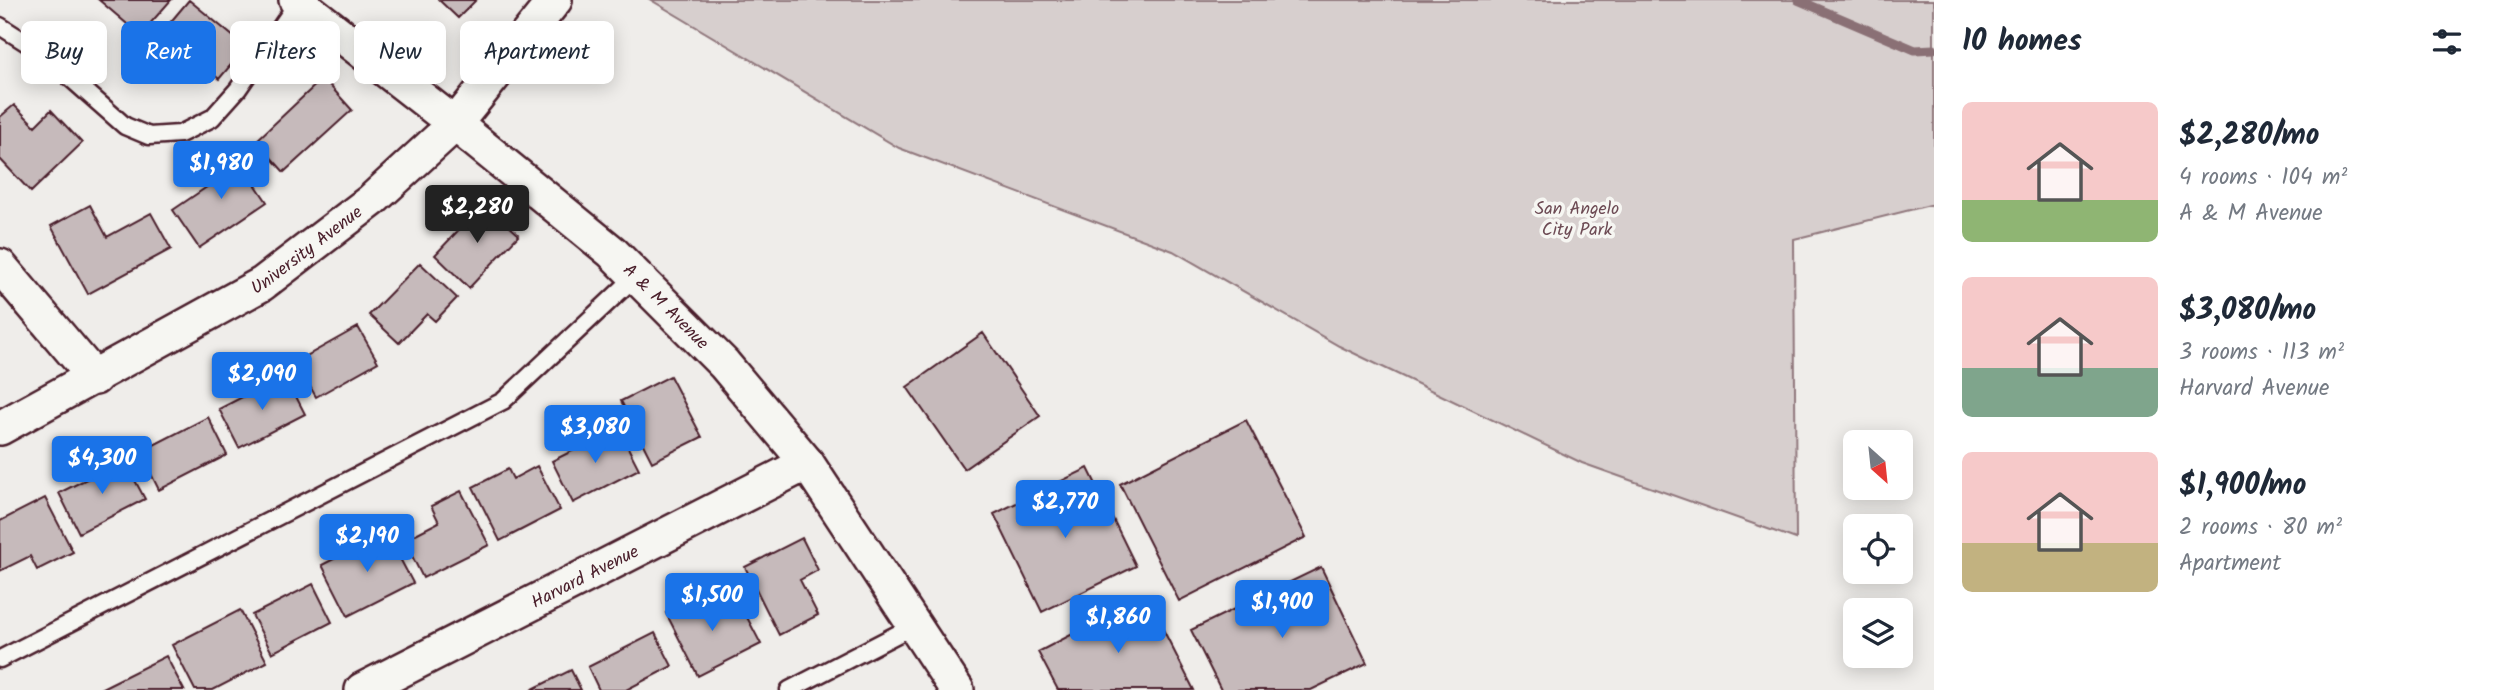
<!DOCTYPE html>
<html lang="en">
<head>
<meta charset="utf-8">
<style>
	body { margin:0; font-family:Kalam,sans-serif; background:#f2f2f3; color:#1f2937; height:100vh; display:flex; flex-direction:column; font-size:26px; white-space:nowrap }
	* { box-sizing:border-box; margin:0 }
	p { font-size:23px; color:#747a83 }
	.icon { flex:none; width:38px; height:38px; fill:none; stroke:currentColor; stroke-width:2; stroke-linecap:round; stroke-linejoin:round }
	.map { position:relative; flex:1; overflow:hidden }
	.sheet { display:flex; flex-direction:column; background:#fff; width:560px }
	.sheet>* { flex:none }
	.top-card { position:absolute; left:21px; top:21px; width:665px; height:63px; display:flex; gap:14px }
	.needle { width:46px; rotate:153deg }
	.buttons { position:absolute; left:1843px; top:430px; display:grid; gap:14px }
	.buttons a { display:grid; place-items:center; width:70px; height:70px; border-radius:10px; background:#fff; box-shadow:0 4px 18px #0003; font-size:35px }
	.price { position:absolute; translate:-50% -60px; padding:0 16px; border-radius:7px; background:#1a73e8; color:#fff; font-size:23px; line-height:46px; filter:drop-shadow(0 2px 4px #0008) }
	.price::after { content:''; position:absolute; left:50%; top:42px; width:21px; height:16px; margin-left:-10px; background:inherit; clip-path:polygon(0 0,100% 0,50% 100%) }
	.price.selected { background:#222; color:#fff }
	ul { padding:0; list-style:none }
	li { display:flex; align-items:center; gap:21px; height:175px; padding:0 28px }
	li span { display:grid; place-items:center; flex:none; width:196px; height:140px; border-radius:10px; color:#555 }
	li>.icon { margin-inline-start:auto }
	span .icon { width:84px; height:84px; fill:#fffc; stroke-width:1 }
	li b { font-size:30px }
	h2 { display:flex; justify-content:space-between; align-items:center; height:84px; padding:0 28px; font-size:30px }
	.chip { padding:0 24px; border-radius:10px; background:#fff; box-shadow:0 4px 18px #0003; font-size:24px; line-height:63px }
	.chip.selected { background:#1a73e8; color:#fff }
	main { display:flex; flex:1; min-height:0 }
	.map>svg:first-child { display:block }
	.green { fill:#d7cfce; stroke:#90777c; stroke-width:2 }
	.lines { fill:none; stroke-linecap:round; stroke-linejoin:round }
	.stream { stroke:#8a6f74; stroke-width:9 }
	.building { fill:#c6babb; stroke:#4a1f2b; stroke-width:2 }
	.service-casing { stroke:#4a1f2b; stroke-width:21 }
	.minor-casing { stroke:#4a1f2b; stroke-width:38 }
	.service { stroke:#f6f6f2; stroke-width:16 }
	.minor { stroke:#f6f6f2; stroke-width:33 }
	.labels { text-anchor:middle; stroke-width:7; stroke-linejoin:round; paint-order:stroke }
	.park-label { font-size:18px; fill:#6d4b54; stroke:#f6f6f2 }
	.street-label { font-size:18px; fill:#4a1f2b; stroke:#f6f6f2 }
</style>
</head>
<body>
<main>
<div class="map">
<svg width="1934" height="690" viewBox="0 0 1934 690">
	<rect width="100%" height="100%" fill="#efedea"/>
	<filter id="ink" filterUnits="userSpaceOnUse"><feTurbulence type="fractalNoise" baseFrequency=".0143" numOctaves="2"/><feDisplacementMap in="SourceGraphic" scale="14" xChannelSelector="R" yChannelSelector="G"/><feConvolveMatrix kernelMatrix="1 2 1 2 8 2 1 2 1" color-interpolation-filters="sRGB"/></filter>
	<g filter="url(#ink)">
		<path class="green" d="M651,0H1934V204L1794,239L1796,539L1582,463L1339,346L1173,251L899,148Z"/>
		<g class="lines">
			<path class="stream" d="M1798,0L1915,50L1934,49"/>
		</g>
		<path class="building" d="M99,0H171L140,35Z
			M189,0L246,47L219,79L163,31Z
			M439,0H476L458,18Z
			M323,78L352,110L284,172L256,141Z
			M14,105L35,126L51,110L82,143L31,192L0,159V117Z
			M230,147L267,202L199,248L173,210L220,178L209,161Z
			M484,203L519,235L469,288L435,255Z
			M90,205L107,237L151,213L171,249L88,294L51,226Z
			M420,263L457,298L435,321L427,314L399,343L369,315Z
			M358,327L378,362L316,397L296,362Z
			M983,333L1040,416L964,469L907,387Z
			M285,375L305,414L239,448L219,409Z
			M670,376L702,437L652,462L621,401Z
			M208,417L227,455L159,490L140,452Z
			M1246,420L1306,537L1179,601L1120,484Z
			M618,428L639,469L573,503L552,461Z
			M124,460L145,499L79,533L59,493Z
			M537,466L560,510L500,541L473,487L508,469L513,479Z
			M1088,468L1136,566L1042,612L994,514Z
			M461,491L489,545L423,578L404,540L439,522L431,506Z
			M45,498L73,552L37,570L30,556L0,571V521Z
			M386,532L413,583L348,616L322,565Z
			M802,538L818,570L800,580L818,615L779,635L745,567Z
			M1321,567L1367,663L1311,690H1221L1191,630Z
			M313,584L332,622L272,653L252,615Z
			M702,595L711,614L738,600L761,644L698,676L666,613Z
			M1146,596L1194,690H1058L1038,652Z
			M240,610L267,662L213,690H195L172,645Z
			M655,633L672,666L626,690H599L588,667Z
			M166,656L184,690H98Z
			M571,670L581,690H531Z"/>
		<g class="lines">
			<g class="service-casing">
				<path id="service" d="M0,26L41,52L125,126L149,136L180,134L212,118L238,89L298,2
					M0,659L503,401L636,276
					M789,690L915,625"/>
			</g>
			<g class="minor-casing">
				<g id="minor">
					<path id="s1" d="M296,0L455,124L612,252L724,364L807,463L957,690"/>
					<path d="M0,266L95,378"/>
					<path id="s2" d="M0,428L262,284L372,200L455,124L555,0"/>
					<path id="s3" d="M362,690L807,463"/>
				</g>
			</g>
			<use href="#service" class="service"/>
			<use href="#minor" class="minor"/>
		</g>
	</g>
	<g class="labels">
		<g class="park-label">
			<text x="1577" y="214">San Angelo<tspan x="1577" dy="21">City Park</tspan></text>
		</g>
		<g class="street-label">
			<text dy="6" stroke="none"><textPath href="#s2" startOffset="355">University Avenue</textPath></text>
			<text dy="6" stroke="none"><textPath href="#s1" startOffset="481">A &amp; M Avenue</textPath></text>
			<text dy="6" stroke="none"><textPath href="#s3" startOffset="250">Harvard Avenue</textPath></text>
		</g>
	</g>
</svg>
<div class="buttons">
<a><svg class="needle" viewBox="-14 -14 28 28"><path d="M0-13l5 13h-10z" fill="#e53935"/><path d="M0 13l5-13h-10z" fill="#747a83"/></svg></a>
<a><svg class="icon" aria-label="locate" viewBox="0 0 24 24"><circle cx="12" cy="12" r="6"/><path d="M12 2v4M12 18v4M2 12h4M18 12h4"/></svg></a>
<a><svg class="icon" aria-label="layers" viewBox="0 0 24 24"><path d="M12 4l9 5-9 5-9-5zM3 14l9 5 9-5"/></svg></a>
</div>
<b class="price" style="left:221px;top:201px">$1,980</b>
<b class="price selected" style="left:477px;top:245px">$2,280</b>
<b class="price" style="left:262px;top:412px">$2,090</b>
<b class="price" style="left:595px;top:465px">$3,080</b>
<b class="price" style="left:102px;top:496px">$4,300</b>
<b class="price" style="left:1065px;top:540px">$2,770</b>
<b class="price" style="left:367px;top:574px">$2,190</b>
<b class="price" style="left:712px;top:633px">$1,500</b>
<b class="price" style="left:1282px;top:640px">$1,900</b>
<b class="price" style="left:1118px;top:655px">$1,860</b>
<div class="top-card">
<a class="chip">Buy</a>
<a class="chip selected">Rent</a>
<a class="chip">Filters</a>
<a class="chip">New</a>
<a class="chip">Apartment</a>
</div>
</div>
<section class="sheet">
<h2>10 homes<svg class="icon" aria-label="filters" viewBox="0 0 24 24"><path d="M4 7h16M4 17h16"/><circle cx="9" cy="7" r="2"/><circle cx="15" cy="17" r="2"/></svg></h2>
<ul>
<li><span style="background:linear-gradient(#f6c9c9 70%,#8fb573 0)"><svg class="icon" aria-label="home" viewBox="0 0 24 24"><path d="M3 11l9-7 9 7M6 9v11h12V9"/></svg></span><div><b>$2,280/mo</b><p>4 rooms · 104 m²</p><p>A &amp; M Avenue</p></div></li>
<li><span style="background:linear-gradient(#f6c9c9 65%,#7fa58c 0)"><svg class="icon" aria-label="home" viewBox="0 0 24 24"><path d="M3 11l9-7 9 7M6 9v11h12V9"/></svg></span><div><b>$3,080/mo</b><p>3 rooms · 113 m²</p><p>Harvard Avenue</p></div></li>
<li><span style="background:linear-gradient(#f6c9c9 65%,#c2b280 0)"><svg class="icon" aria-label="home" viewBox="0 0 24 24"><path d="M3 11l9-7 9 7M6 9v11h12V9"/></svg></span><div><b>$1,900/mo</b><p>2 rooms · 80 m²</p><p>Apartment</p></div></li>
</ul>
</section>
</main>
</body>
</html>
